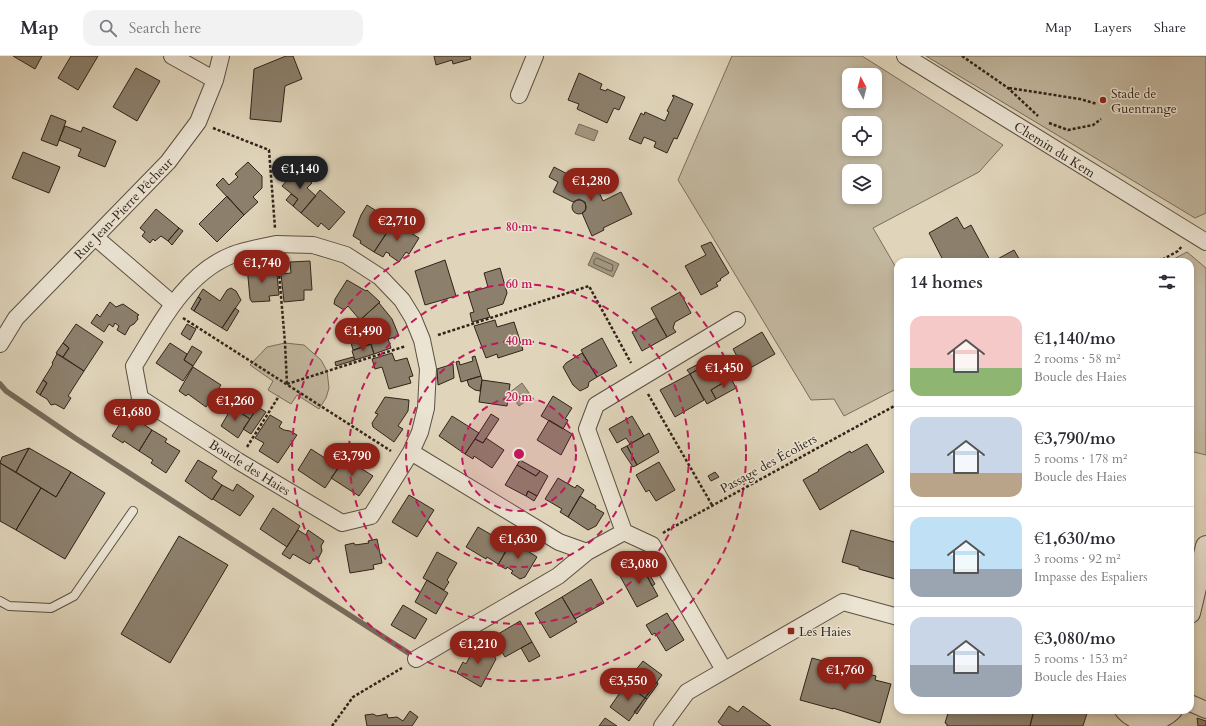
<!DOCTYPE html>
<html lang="en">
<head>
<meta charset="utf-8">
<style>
	body { margin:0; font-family:Cardo,serif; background:#f2f2f3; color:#2b2b33; height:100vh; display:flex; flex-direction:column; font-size:15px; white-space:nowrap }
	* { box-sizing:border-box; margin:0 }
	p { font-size:13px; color:#7c7c81 }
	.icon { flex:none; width:22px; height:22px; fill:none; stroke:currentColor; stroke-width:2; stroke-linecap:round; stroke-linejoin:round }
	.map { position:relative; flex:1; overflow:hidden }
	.panel { position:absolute; left:894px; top:202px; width:300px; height:456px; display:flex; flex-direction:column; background:#fff; border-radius:12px; box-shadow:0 2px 6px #0003 }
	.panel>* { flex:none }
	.needle { width:26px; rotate:353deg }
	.tools { position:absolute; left:842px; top:12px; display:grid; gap:8px }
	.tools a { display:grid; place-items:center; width:40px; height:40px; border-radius:8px; background:#fff; box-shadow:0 2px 6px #0003; font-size:20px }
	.price { position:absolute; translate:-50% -34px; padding:0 9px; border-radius:14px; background:#8f2418; color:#fff; font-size:13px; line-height:26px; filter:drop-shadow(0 1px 2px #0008) }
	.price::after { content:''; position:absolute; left:50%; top:24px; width:12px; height:9px; margin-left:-6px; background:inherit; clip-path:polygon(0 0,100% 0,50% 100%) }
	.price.on { background:#222; color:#fff }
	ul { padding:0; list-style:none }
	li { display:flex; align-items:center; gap:12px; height:100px; padding:0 16px }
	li+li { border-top:1px solid #e1e1e2 }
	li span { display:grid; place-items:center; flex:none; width:112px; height:80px; border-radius:12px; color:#555 }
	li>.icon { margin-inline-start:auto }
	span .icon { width:48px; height:48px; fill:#fffc; stroke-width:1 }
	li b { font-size:17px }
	h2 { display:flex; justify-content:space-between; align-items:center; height:48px; padding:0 16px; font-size:17px }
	header { display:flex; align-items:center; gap:24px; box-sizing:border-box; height:56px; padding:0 20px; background:#fff; border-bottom:1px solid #e1e1e2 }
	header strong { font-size:19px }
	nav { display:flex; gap:22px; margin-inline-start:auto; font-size:14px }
	.search { width:280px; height:36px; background:#f2f2f3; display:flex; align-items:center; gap:10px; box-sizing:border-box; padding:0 14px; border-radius:12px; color:#7c7c81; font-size:15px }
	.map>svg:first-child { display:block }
	.green { fill:#c2b79f; stroke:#796e5c; fill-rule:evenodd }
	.water { fill:#a49984; stroke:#766a59 }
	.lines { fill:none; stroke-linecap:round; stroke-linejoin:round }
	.shore { stroke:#6a5e4e; stroke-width:1 }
	.stream { stroke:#766a59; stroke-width:5.5 }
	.building { fill:#8c806d; stroke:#302419 }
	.service-casing { stroke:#5c5042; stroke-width:10 }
	.minor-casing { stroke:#5c5042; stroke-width:18 }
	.tertiary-casing { stroke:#5c5042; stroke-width:22 }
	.path { stroke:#302419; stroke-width:2.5; stroke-dasharray:3 2; stroke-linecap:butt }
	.service { stroke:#ebe4d3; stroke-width:8 }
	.minor { stroke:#ebe4d3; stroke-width:16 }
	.tertiary { stroke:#ebe4d3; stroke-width:20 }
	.ring { fill:none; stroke:#c2185b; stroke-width:2; stroke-dasharray:7 5 }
	.poi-dot { fill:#8f2418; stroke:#ebe4d3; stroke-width:1.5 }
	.labels { text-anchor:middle; stroke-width:3; stroke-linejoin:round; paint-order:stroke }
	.poi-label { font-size:13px; fill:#302419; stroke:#ebe4d3; text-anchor:start }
	.street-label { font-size:13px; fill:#302419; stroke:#ebe4d3 }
	.centre { fill:#c2185b; stroke:#ebe4d3; stroke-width:2 }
	.ring-label { font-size:12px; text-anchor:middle; font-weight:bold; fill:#c2185b; stroke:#ebe4d3; stroke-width:3; stroke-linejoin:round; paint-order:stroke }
</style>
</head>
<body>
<header>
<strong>Map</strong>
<div class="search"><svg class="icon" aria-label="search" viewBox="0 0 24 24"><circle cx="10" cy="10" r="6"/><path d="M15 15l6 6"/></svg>Search here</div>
<nav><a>Map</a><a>Layers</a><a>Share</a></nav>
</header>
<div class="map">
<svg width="1206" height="670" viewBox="0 0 1206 670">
	<rect width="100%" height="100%" fill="#e0d5bb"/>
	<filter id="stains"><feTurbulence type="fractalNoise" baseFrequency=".005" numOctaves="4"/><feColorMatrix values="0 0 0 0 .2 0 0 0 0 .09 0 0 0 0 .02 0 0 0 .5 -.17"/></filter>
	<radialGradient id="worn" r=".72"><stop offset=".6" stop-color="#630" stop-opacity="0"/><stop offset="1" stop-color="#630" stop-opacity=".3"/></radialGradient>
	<path class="green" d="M732,0H862L1003,89L979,116L873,172L898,215V332L844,360L834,343L811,344L678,124ZM849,19H875V45H849ZM849,67H875V93H849ZM849,115H875V141H849Z
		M926,0H1206V157L1195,162Z
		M1187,196L1206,212V399L1190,395V206H1168Z
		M285,287L304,289L321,304L327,315L329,332L326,342L319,353L297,339L291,348L268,334L273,325L250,309L267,291Z"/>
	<path class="water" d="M579,68L598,75L594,85L575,78Z
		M594,196L619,208L613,221L588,209Z
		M522,327L532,341L519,350L509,337Z"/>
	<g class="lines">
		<path class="shore" d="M597,202L613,209L612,215H610L594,208V205Z"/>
		<path class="stream" d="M0,328L6,335L75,382L410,598"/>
	</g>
	<path class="building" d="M13,0H42L35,13Z
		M71,0H98L78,34L58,22Z
		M286,0H293L302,23L285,30L281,66L250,63L254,13Z
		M434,0H470L471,3L453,8L452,4L436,9Z
		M136,12L160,25L137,65L113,51Z
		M579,17L602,28L600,33L606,35L607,33L625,41L619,54L614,52L607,67L577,53L579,48L568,44Z
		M673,39L693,48L677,83L674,82L667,97L654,91L656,86L644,81L641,88L629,83L641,57L644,59L645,56L665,65L669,56L667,55L674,41L672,40Z
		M51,59L66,65L57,90L41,84Z
		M65,70L81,76L83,71L116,85L105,111L78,100L81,93L59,84Z
		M23,96L60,111L49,137L12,122Z
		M248,106L262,120V132L253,141L258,146L244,159L216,129L223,122L229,129L238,121L235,118Z
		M554,111L598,134L603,145L621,136L632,158L603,172L604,174L592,180L582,157L585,155L586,152L585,146L579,143L573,146L553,136L558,126L549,121Z
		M297,113L312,127L307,132L316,140L301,157L293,150L298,143L282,130Z
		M320,134L345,156L329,174L321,167L318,171L301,157Z
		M291,138L298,143L293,150L286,144Z
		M227,140L244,159L217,186L199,168Z
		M572 151a7 7 0 1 1 14 0a7 7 0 1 1-14 0Z
		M367,149L394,166L374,196L360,187L361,185L353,180L361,159Z
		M156,153L179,172L168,185L161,180L155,185L153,183L150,187L142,180L145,176L140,172Z
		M957,161L964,173L971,169L991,206H944L929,177Z
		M395,164L405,170L403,172L419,182L409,198L406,196L399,206L389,199L390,198L386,196L383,201L374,196Z
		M179,172L183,175L172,189L168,185Z
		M711,186L729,217L720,223L721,224L716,227L718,230L701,239L685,210L706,199L701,190Z
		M1014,194L1021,206H992Z
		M445,204L456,240L425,249L415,215Z
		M310,205L312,234H304V244L284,246L281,218L291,217L290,206Z
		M267,208L268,219L277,218L279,239L269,240L270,245L252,246L250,243L247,210Z
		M500,212L507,237L503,248L487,253L490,261L472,266L470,257L474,256L468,237L488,231L484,217Z
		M347,224L366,235L367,234L380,246L360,264L348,250L344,254L334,248L335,243Z
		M231,232L236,235L241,244L222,272L194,255L201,243L198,241L203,233L220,245L227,234Z
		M680,236L691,257L675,266L673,272L676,276L667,281L651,252Z
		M198,241L201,243L194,255L191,253Z
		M110,246L116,251L123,248L139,259L137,260L138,263L134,268L130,270L125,279L117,274L119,270L115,267L113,271L109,268L104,276L91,267L97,258L100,261Z
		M379,247L392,263L399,280L388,283L391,292L374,298L365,269L360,264Z
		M235,252L239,255L227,275L222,272Z
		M656,262L667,281L642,295L632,276Z
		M360,264L365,271L353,276L347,281L344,278Z
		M495,264L497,271L514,266L523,294L498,302L497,298L486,302L474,270Z
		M76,268L103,286L84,315L63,301L69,292L63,287Z
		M187,268L196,273L190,284L181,278Z
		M365,271L371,288L353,294L349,279Z
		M762,276L775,298L745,315L733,293Z
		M602,282L617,310L597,321L581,294Z
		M63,287L69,292L63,301L56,297Z
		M170,287L187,298L184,304L193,310L183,325L156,307Z
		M371,288L374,298L355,304L352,295Z
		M192,290L202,296L193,310L184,304Z
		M392,297L395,305L407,302L413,320L409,321L411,327L389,333L382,311L375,313L372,303Z
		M582,297L597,321L589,326L588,331L580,335L573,329L563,311L566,307Z
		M57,298L84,315L68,340L71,342L64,353L55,348L51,349L47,343L40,339L47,327L43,324L53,308L52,307Z
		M475,300L481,320L461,326L456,306L459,305L460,309L473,305L472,301Z
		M353,301L355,304L336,310L335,306Z
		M719,301L731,322L711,334L716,343L707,348L690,318Z
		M708,303L710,306L690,318L687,314Z
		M453,308L454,322L438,329L437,313Z
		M193,311L221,329L206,351L188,338L186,340L179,335Z
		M690,318L704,344L675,361L660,334Z
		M481,320L482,324L480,335L475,334L469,330L467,324Z
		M731,322L736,332L716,343L711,334Z
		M43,324L47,327L40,339L36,336Z
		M482,324L510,328L507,350L479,346Z
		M553,340L572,352L565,363L568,364L563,373L541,360Z
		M385,341L409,344L408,355L398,370L403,373L394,386L373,371L372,367L378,358L375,357Z
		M238,343L256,354L250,363L232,351Z
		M232,351L250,363L238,382L221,370Z
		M258,351L266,356L251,378L243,373Z
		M491,358L499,363L483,387L475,383Z
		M270,359L282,366L279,371L284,374L290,375L297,379L278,407L259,395L264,387L255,382Z
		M125,360L134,367L136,363L152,374L139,395L124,385L123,387L112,380Z
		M452,360L479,377L465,398L439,380Z
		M632,360L644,380L630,388L626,382L617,387L609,373Z
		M549,364L572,378L561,399L537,384Z
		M152,374L167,383L165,386L180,395L166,417L151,407L153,404L139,395Z
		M649,377L659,396L637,409L627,390Z
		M486,382L504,394L492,412L474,400L473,403L465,398L475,383L483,387Z
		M867,388L884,416L820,454L803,424L819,415L818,414L850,395L851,397Z
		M627,390L637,409L633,411L621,393Z
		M29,392L16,416L0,407L2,401Z
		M29,392L71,416L56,441L16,416Z
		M311,393L339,411L325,432L298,414Z
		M357,398L367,405L362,413L352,406Z
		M336,399L343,404L339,411L331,406Z
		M345,402L373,420L359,440L331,422Z
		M198,404L217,415L212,422L222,429L212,444L185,425Z
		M520,404L540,415L536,420L517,409Z
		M659,406L675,434L656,445L649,434L646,436L636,419Z
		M0,407L41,432L16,474L0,465Z
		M517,409L536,420L540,415L548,420L537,440L528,435L526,440L505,429Z
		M71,416L105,437L65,503L16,474L41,432L56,441Z
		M715,416L719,421L711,425L708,420Z
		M558,422L575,432L577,429L584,434L568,461L560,456L562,453L545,443Z
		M237,428L254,440L240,460L213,443L222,429L233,435Z
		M528,435L537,440L534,445L526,440Z
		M409,439L434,454L417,481L392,466Z
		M580,440L596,450L595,452L604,457L596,470L588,474L568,461Z
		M273,452L300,470L287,491L260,473Z
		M478,471L509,489L498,509V508L487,501L486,503L466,491Z
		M298,474L306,479L308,474L324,485L321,490L322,495L318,503H313L310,508L293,498L290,503L282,498Z
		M851,474L898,487V522L895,521V523L859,513V511L842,506Z
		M179,480L228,509L170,607L121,578Z
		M377,483L382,507L373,509L374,513L350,517L345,489L354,487L355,489L369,487L368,485Z
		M512,485L537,501L525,521L520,523L511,517L513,515L507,511L506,513L498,509Z
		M437,496L457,507L447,524L449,526L444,534L423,522Z
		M640,509L645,510L648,516L647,520L658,540L637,551L620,520Z
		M648,516L655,528L652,530L647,520Z
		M591,523L604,547L575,563L562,541Z
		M427,524L448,537L436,558L415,546Z
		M562,541L577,566L550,582L535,557Z
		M403,549L427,563L415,583L391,569Z
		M667,557L671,564H672L684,584L666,595L655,577L652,579L646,569Z
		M520,565L532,586L505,601L493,581Z
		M474,586L492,596L496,603L481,631L457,617L463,606L466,608L471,598L468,597Z
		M532,586L540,600L529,606L521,592Z
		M812,602L844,611V613L860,618L861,616L876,620L875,624L891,628L880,667L833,652V653L800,644Z
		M643,605L662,619L645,642L621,624L626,616L631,620Z
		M657,626L658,628L647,643L645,642Z
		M626,628L645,642L629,665L610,651Z
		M645,642L647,643L637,658L634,656Z
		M729,650L738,656L743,650L771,670H723L718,666Z
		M949,654H1034L1030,670H947V668L945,667Z
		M1034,654H1088L1083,670H1030Z
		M410,655L418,661L412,670H367L365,659L373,658L377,660L387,658L388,662L397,661L403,665Z
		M605,662L617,670H599Z
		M1197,662L1206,665V670H1198Z"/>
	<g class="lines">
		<g class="service-casing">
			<path id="service" d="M0,545L9,550L51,552L74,540L133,455"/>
		</g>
		<g class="minor-casing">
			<path id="minor" d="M172,0L215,24
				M905,0L1206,186
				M519,39L535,0
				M95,181L173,248
				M276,188L313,189L346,199L380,221L402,244L413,262L422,284L428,313L426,352L420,376L411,396L371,460L342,467L238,405L140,342L134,310C159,270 184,218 232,199C246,194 261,191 276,188Z
				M0,288L16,262L168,106L198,66L215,24L221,0
				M411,396L559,486L587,496L624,476L652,489L724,614
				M624,476L587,373L596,349L737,264
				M416,603L558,520L587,496
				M1190,647L1206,654
				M662,670L687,636L843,546L898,561"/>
		</g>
		<g class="tertiary-casing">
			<path id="tertiary" d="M1190,557L1206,490
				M1125,654C1138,668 1159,667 1172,654"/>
		</g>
		<path class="path" d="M962,0L1008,32L1038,60
			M1009,32L1080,43L1097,48
			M1049,67L1068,74L1093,69L1101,63
			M213,72L269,94L275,172
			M278,205L285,287L287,328
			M1158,206L1178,195L1182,190
			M183,262L391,395
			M438,279L589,230L631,307
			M287,328L406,290
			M648,338L712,449
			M247,391L279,340
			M663,477L666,475L898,348
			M332,670L353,641L402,612"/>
		<use href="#service" class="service"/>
		<use href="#minor" class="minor"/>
		<use href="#tertiary" class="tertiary"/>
	</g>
	<circle cx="519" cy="398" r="57" fill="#c2185b" fill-opacity=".12"/>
	<g class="ring">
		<circle cx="519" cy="398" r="57"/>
		<circle cx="519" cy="398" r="113"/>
		<circle cx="519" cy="398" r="170"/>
		<circle cx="519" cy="398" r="227"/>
	</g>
	<g class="poi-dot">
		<circle cx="1103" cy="44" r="4"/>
		<rect x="787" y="571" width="8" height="8" rx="2"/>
	</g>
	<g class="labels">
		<g class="poi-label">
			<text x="1111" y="42">Stade de<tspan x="1111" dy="15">Guentrange</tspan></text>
			<text x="799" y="580">Les Haies</text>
		</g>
		<g class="street-label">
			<text transform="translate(1055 93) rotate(32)" y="5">Chemin du Kem</text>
			<text transform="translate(123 152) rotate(-46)" y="5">Rue Jean-Pierre Pêcheur</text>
			<text transform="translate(768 407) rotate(-29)" y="5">Passage des Écoliers</text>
			<text transform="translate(250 411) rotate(32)" y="5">Boucle des Haies</text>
		</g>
	</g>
	<circle cx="519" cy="398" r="6" class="centre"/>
	<g class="ring-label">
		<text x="519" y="175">80 m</text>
		<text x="519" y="232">60 m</text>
		<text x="519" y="289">40 m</text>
		<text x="519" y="345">20 m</text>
	</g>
	<rect width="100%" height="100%" filter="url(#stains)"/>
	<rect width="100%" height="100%" fill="url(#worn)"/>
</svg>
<div class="tools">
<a><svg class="needle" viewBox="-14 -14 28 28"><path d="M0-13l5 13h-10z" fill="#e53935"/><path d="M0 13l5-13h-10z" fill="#7c7c81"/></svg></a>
<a><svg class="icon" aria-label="locate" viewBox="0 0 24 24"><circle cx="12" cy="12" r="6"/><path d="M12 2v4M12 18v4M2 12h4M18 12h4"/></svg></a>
<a><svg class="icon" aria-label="layers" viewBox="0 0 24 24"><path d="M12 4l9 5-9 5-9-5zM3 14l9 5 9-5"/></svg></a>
</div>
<b class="price on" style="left:300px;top:134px">€1,140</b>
<b class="price" style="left:591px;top:146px">€1,280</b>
<b class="price" style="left:397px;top:186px">€2,710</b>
<b class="price" style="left:262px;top:228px">€1,740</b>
<b class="price" style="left:363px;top:296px">€1,490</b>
<b class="price" style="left:724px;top:333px">€1,450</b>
<b class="price" style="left:235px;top:366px">€1,260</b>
<b class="price" style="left:132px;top:377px">€1,680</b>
<b class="price" style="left:352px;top:421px">€3,790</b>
<b class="price" style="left:518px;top:504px">€1,630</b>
<b class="price" style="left:639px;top:529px">€3,080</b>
<b class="price" style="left:478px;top:609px">€1,210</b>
<b class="price" style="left:845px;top:635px">€1,760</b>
<b class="price" style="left:628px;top:646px">€3,550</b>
<section class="panel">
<h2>14 homes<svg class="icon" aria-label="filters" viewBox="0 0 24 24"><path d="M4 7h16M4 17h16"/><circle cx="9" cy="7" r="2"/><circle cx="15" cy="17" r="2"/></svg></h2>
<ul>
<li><span style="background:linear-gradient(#f6c9c9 65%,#8fb573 0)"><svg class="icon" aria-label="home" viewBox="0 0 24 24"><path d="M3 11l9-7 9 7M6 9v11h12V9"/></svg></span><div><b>€1,140/mo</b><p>2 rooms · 58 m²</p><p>Boucle des Haies</p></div></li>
<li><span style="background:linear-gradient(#c9d6e8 70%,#b9a48a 0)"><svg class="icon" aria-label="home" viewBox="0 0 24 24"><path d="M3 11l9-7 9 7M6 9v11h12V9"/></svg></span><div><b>€3,790/mo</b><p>5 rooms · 178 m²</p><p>Boucle des Haies</p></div></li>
<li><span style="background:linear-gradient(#bfe0f5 65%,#9aa5b1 0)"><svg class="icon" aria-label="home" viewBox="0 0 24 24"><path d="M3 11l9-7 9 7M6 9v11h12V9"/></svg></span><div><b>€1,630/mo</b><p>3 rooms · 92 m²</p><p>Impasse des Espaliers</p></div></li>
<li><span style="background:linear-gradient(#c9d6e8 60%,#9aa5b1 0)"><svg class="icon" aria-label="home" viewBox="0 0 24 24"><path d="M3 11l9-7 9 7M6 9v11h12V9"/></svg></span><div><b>€3,080/mo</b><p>5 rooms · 153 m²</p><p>Boucle des Haies</p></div></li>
</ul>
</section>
</div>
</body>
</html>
